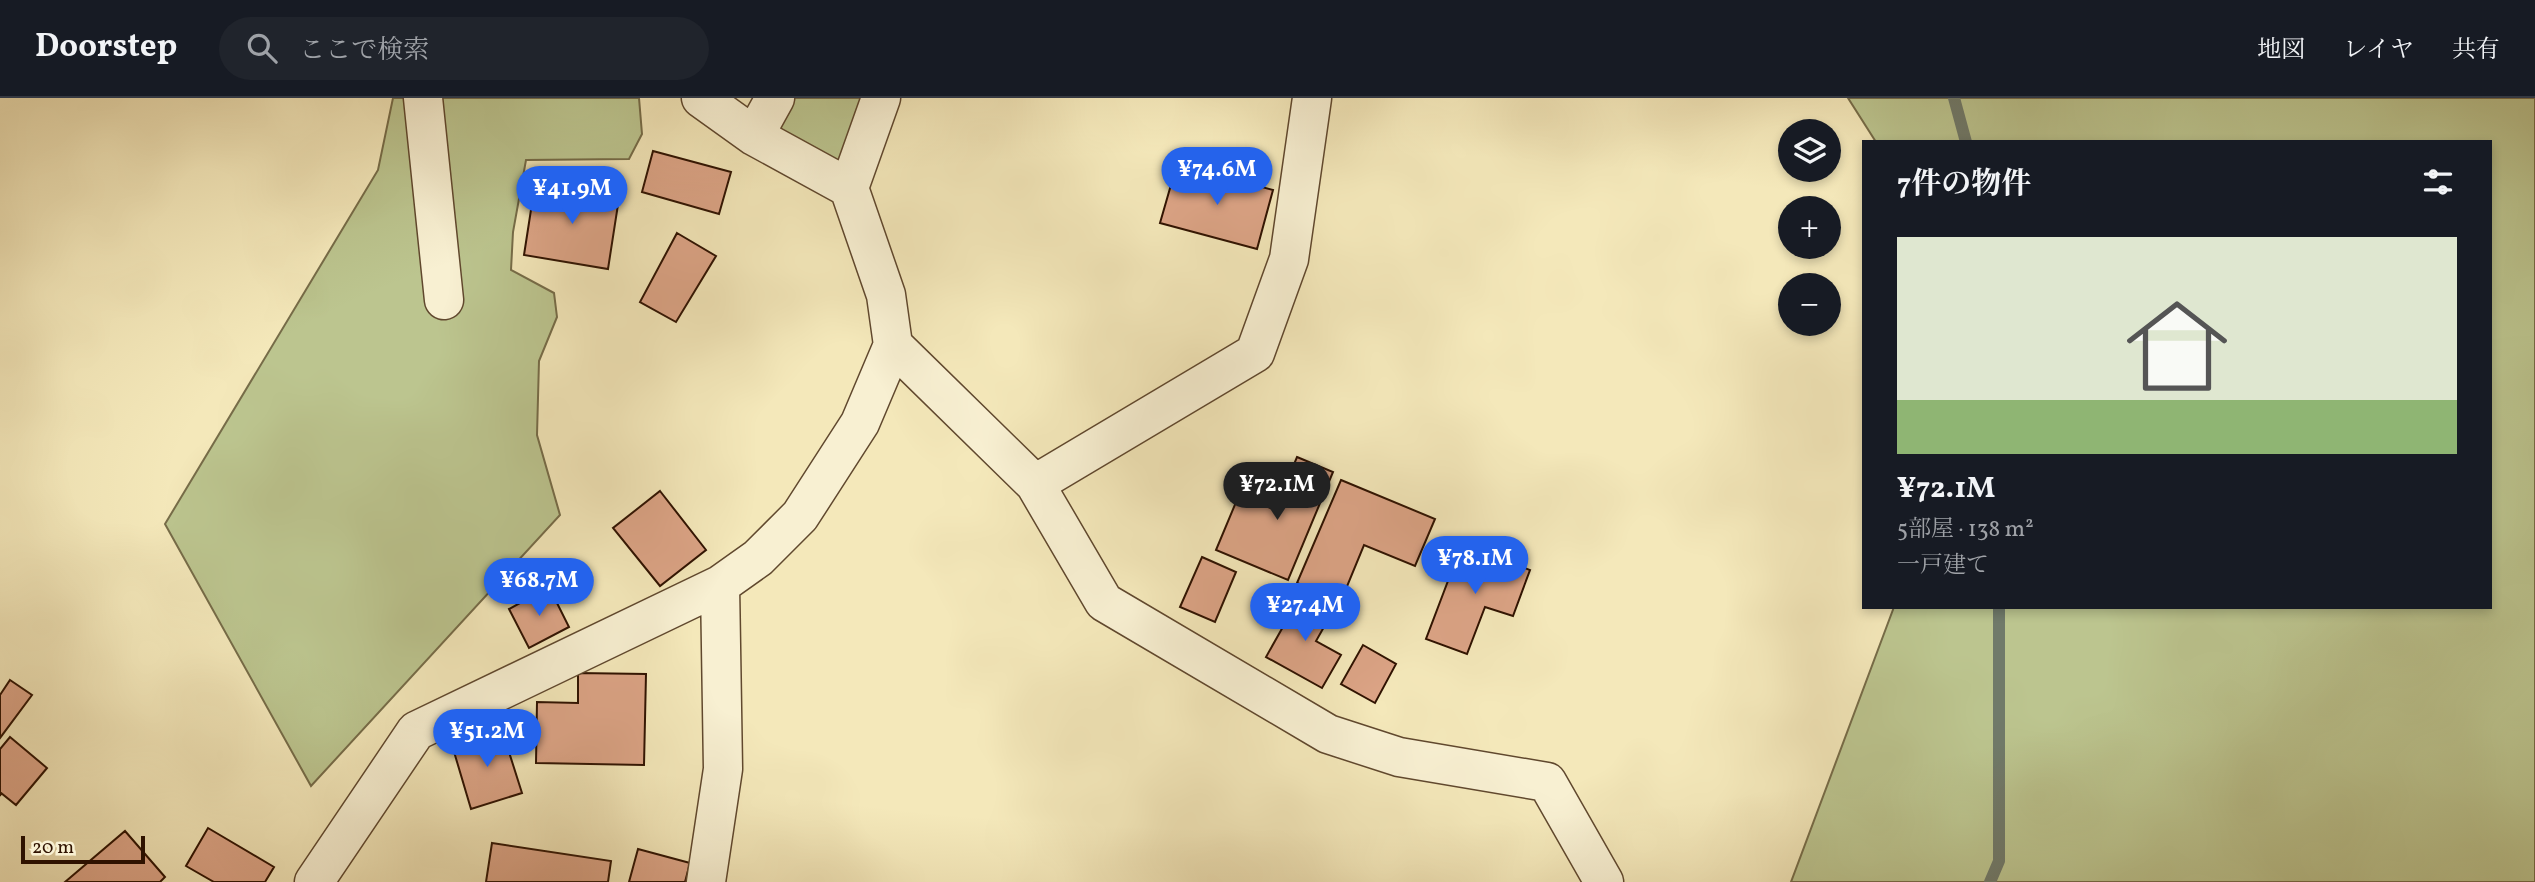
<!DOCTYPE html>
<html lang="ja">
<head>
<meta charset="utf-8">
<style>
	body { margin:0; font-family:Vollkorn,"Noto Serif JP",serif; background:#20242c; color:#f1f3f6; height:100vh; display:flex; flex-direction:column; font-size:26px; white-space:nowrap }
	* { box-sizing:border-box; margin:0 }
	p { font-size:23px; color:#9ea1a6 }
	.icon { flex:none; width:38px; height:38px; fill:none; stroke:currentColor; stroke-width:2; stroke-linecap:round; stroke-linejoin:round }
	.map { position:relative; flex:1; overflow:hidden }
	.side { position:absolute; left:1862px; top:42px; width:630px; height:469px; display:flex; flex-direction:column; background:#171b24; border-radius:0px; box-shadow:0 4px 10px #0003 }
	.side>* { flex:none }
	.buttons { position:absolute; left:1778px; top:21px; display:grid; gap:14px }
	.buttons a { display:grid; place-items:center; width:63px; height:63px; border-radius:50%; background:#171b24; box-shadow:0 4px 10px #0003; font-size:35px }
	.scale { position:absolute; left:21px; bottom:18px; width:124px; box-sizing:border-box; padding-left:7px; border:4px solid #2f1200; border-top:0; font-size:19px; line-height:24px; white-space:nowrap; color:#2f1200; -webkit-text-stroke:5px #f8f0d2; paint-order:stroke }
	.price { position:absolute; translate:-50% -60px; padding:0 16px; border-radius:24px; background:#2563eb; color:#fff; font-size:23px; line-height:46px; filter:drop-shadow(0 2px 4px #0008) }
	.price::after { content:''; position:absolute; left:50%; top:42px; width:21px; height:16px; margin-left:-10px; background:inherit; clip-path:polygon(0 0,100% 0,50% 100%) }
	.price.active { background:#222; color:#fff }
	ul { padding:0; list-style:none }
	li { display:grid; align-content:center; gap:14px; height:371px; padding:0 35px }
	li+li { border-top:2px solid #363941 }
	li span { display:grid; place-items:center; height:217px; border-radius:0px; color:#555 }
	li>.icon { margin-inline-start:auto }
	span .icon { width:126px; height:126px; fill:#fffc; stroke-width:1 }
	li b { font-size:30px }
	h2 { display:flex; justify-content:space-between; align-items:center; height:84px; padding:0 35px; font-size:30px }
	header { display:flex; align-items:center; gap:42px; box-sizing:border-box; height:98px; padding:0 35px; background:#171b24; border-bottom:2px solid #363941 }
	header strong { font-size:33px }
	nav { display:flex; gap:38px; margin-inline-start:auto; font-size:24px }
	.search { width:490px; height:63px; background:#20242c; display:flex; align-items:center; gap:18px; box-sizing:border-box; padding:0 24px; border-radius:38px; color:#9ea1a6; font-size:26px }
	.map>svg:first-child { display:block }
	.green { fill:#bcc58f; stroke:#766c48; stroke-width:2 }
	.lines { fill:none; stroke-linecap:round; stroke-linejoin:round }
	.stream { stroke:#707a6a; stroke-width:12 }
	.building { fill:#dca486; stroke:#2f1200; stroke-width:2 }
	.minor-casing { stroke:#60482e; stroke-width:41 }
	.minor { stroke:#f8f0d2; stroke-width:38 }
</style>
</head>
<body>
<header>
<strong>Doorstep</strong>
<div class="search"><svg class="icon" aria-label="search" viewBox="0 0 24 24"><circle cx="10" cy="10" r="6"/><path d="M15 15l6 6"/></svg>ここで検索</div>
<nav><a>地図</a><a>レイヤ</a><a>共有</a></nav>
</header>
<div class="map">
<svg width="2535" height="784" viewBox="0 0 2535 784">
	<rect width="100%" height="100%" fill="#f4e8ba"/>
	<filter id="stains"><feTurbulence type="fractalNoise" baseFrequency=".00286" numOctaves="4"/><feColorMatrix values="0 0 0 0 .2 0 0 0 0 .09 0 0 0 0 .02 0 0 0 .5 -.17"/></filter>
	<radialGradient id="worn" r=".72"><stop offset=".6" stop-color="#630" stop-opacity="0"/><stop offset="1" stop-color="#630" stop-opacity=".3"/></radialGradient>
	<path class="green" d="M393,0H639L642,36L629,61L526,62L513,134L511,172L554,195L557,219L539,263L537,337L560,417L311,688L165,426L378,72Z
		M775,0H892L848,82L761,42Z
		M1848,0H2535V784H1791L1894,509H2490V44H1876Z"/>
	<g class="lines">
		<path class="stream" d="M1954,0L1966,44
			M1990,784L1999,763V509"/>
	</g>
	<path class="building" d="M653,53L731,74L719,116L642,94Z
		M1177,66L1273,92L1257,151L1160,125Z
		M535,86L619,100L608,171L524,157Z
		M677,135L716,158L676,224L640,204Z
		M1297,359L1333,374L1288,482L1216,452L1239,397L1275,412Z
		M1341,382L1435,421L1415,468L1364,447L1341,503L1297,485Z
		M660,393L706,452L660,488L613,430Z
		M1462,446L1530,472L1513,518L1485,509L1467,556L1426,541Z
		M1202,459L1236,474L1215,524L1180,509Z
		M549,489L569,529L529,550L509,511Z
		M1302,495L1333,513L1316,543L1341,557L1322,590L1266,559Z
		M1363,547L1396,566L1375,605L1341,586Z
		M578,575L646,576L644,667L536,665L537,604L578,605Z
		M10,582L32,597L0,640V597Z
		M502,632L522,695L471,711L452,647Z
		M10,639L47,670L16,707L1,695L0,698V651Z
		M208,730L274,769L265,784H214L186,768Z
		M125,733L165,779L160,784H65Z
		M492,745L611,763L608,784H486Z
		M638,751L690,765L685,784H629Z"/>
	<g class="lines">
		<g class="minor-casing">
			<path id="minor" d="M423,0L444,202
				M701,0L754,38L849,90
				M754,38L775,0
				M893,247L1035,386L1104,504L1328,636L1399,659L1547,684L1604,784
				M1035,386L1255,255L1289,161L1312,0
				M314,784L416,633L720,487
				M706,784L723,671L720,487L758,460L800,418L860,325L893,247L886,197L849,90L881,0"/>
		</g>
		<use href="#minor" class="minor"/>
	</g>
	<rect width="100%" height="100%" filter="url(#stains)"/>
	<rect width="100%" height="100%" fill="url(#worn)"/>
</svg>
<div class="buttons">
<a><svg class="icon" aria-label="layers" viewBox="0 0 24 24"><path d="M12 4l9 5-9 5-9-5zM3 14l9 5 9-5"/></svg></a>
<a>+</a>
<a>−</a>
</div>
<div class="scale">20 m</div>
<b class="price" style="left:1217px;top:109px">¥74.6M</b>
<b class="price" style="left:572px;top:128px">¥41.9M</b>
<b class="price active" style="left:1277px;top:424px">¥72.1M</b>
<b class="price" style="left:1475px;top:498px">¥78.1M</b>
<b class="price" style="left:539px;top:520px">¥68.7M</b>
<b class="price" style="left:1305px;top:545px">¥27.4M</b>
<b class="price" style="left:487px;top:671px">¥51.2M</b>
<section class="side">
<h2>7件の物件<svg class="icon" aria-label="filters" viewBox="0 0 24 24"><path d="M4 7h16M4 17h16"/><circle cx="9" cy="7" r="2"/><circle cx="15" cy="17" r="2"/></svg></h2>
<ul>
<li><span style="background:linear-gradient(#dfe7d0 75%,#8fb573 0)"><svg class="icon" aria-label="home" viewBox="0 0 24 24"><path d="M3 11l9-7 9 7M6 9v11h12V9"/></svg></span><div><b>¥72.1M</b><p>5部屋 · 138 m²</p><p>一戸建て</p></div></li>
</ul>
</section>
</div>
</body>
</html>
